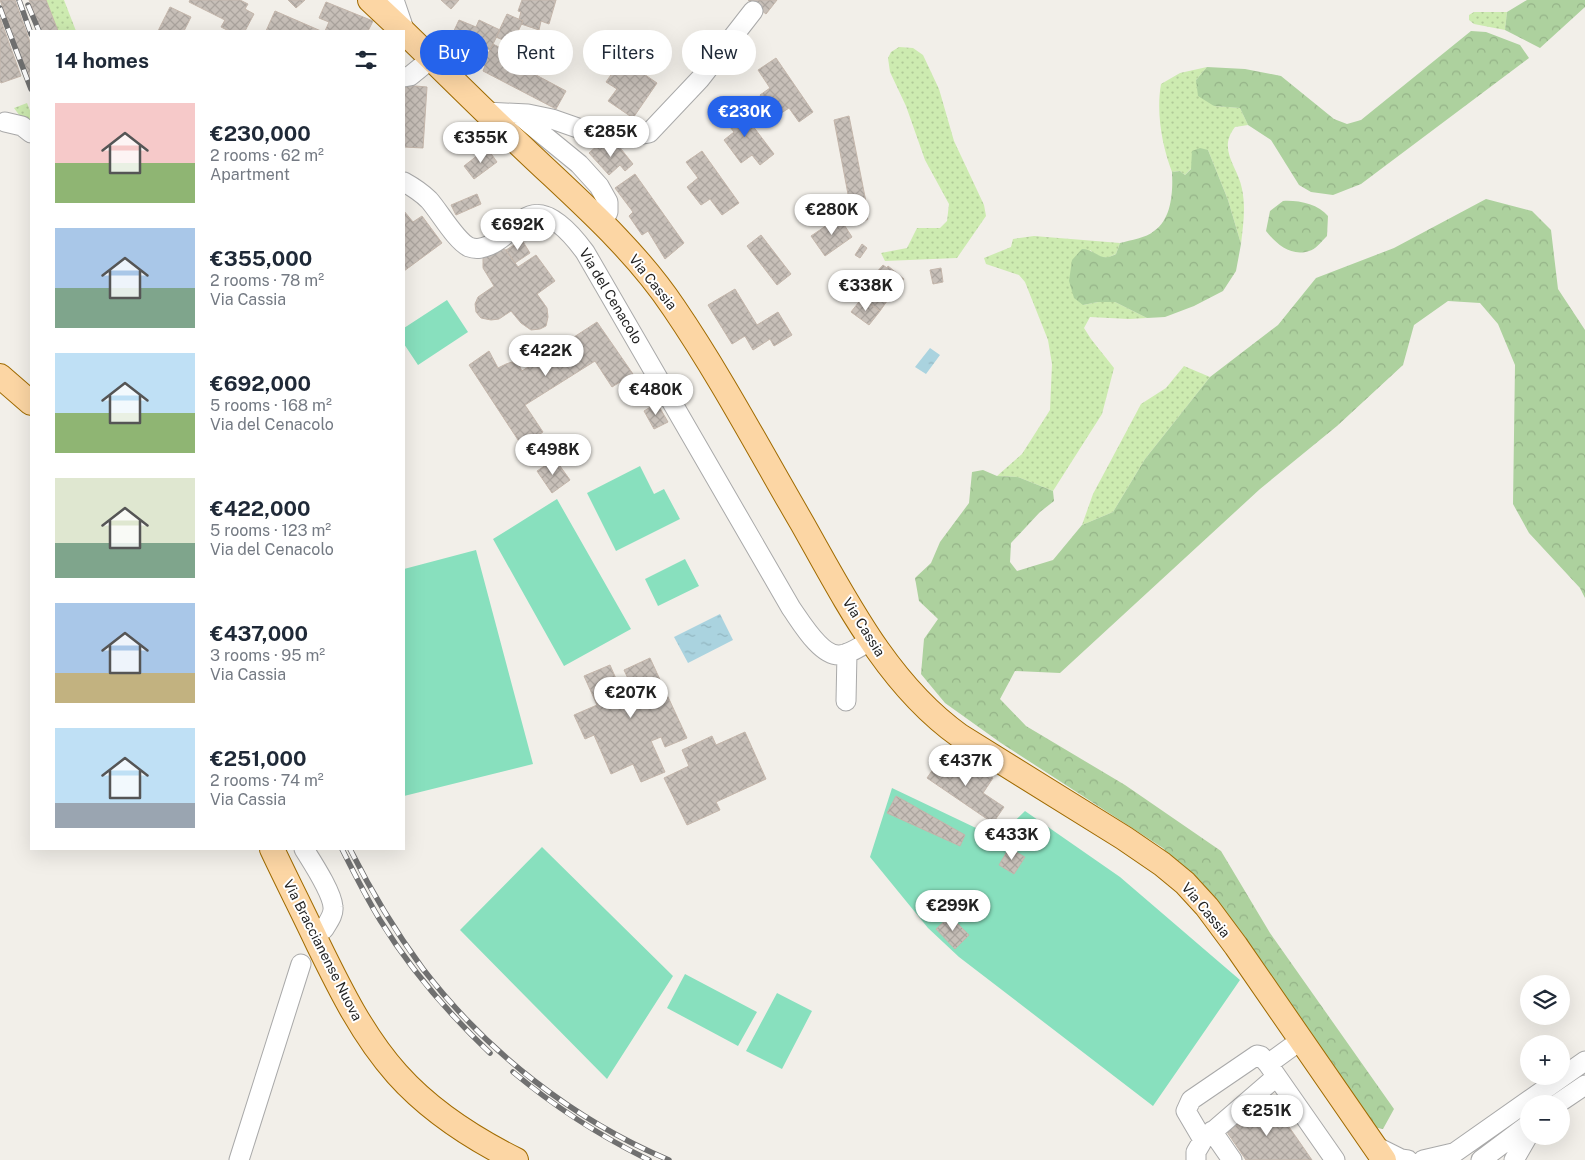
<!DOCTYPE html>
<html lang="en">
<head>
<meta charset="utf-8">
<style>
	body { margin:0; font-family:"Public Sans",sans-serif; background:#f6f6f7; color:#1f2937; height:100vh; display:flex; flex-direction:column; font-size:19px; white-space:nowrap }
	* { box-sizing:border-box; margin:0 }
	p { font-size:16px; color:#747a83 }
	.icon { flex:none; width:28px; height:28px; fill:none; stroke:currentColor; stroke-width:2; stroke-linecap:round; stroke-linejoin:round }
	.map { position:relative; flex:1; overflow:hidden }
	.side { position:absolute; left:30px; top:30px; width:375px; height:820px; display:flex; flex-direction:column; background:#fff; border-radius:0px; box-shadow:0 5px 20px #0002 }
	.side>* { flex:none }
	.hud { position:absolute; left:420px; top:30px; width:475px; height:45px; display:flex; gap:10px }
	.buttons { position:absolute; left:1520px; top:975px; display:grid; gap:10px }
	.buttons a { display:grid; place-items:center; width:50px; height:50px; border-radius:50%; background:#fff; box-shadow:0 5px 20px #0002; font-size:25px }
	.price { position:absolute; translate:-50% -42px; padding:0 11px; border-radius:18px; background:#fff; color:#222; font-size:16px; line-height:32px; filter:drop-shadow(0 1px 2px #0008) }
	.price::after { content:''; position:absolute; left:50%; top:30px; width:15px; height:11px; margin-left:-8px; background:inherit; clip-path:polygon(0 0,100% 0,50% 100%) }
	.price.selected { background:#2563eb; color:#fff }
	ul { padding:0; list-style:none }
	li { display:flex; align-items:center; gap:15px; height:125px; padding:0 25px }
	li span { display:grid; place-items:center; flex:none; width:140px; height:100px; border-radius:0px; color:#555 }
	li>.icon { margin-inline-start:auto }
	span .icon { width:60px; height:60px; fill:#fffc; stroke-width:1 }
	li b { font-size:21px }
	h2 { display:flex; justify-content:space-between; align-items:center; height:60px; padding:0 25px; font-size:21px }
	.chip { padding:0 18px; border-radius:22px; background:#fff; box-shadow:0 5px 20px #0002; font-size:18px; line-height:45px }
	.chip.selected { background:#2563eb; color:#fff }
	.map>svg:first-child { display:block }
	.grass { fill:url(#grass-dots) }
	.forest { fill:url(#forest-crowns) }
	.pitch { fill:#88e0be }
	.water { fill:url(#water-ripples) }
	.building { fill:url(#building-cross-hatch); stroke:#c4b6ab }
	.lines { fill:none; stroke-linecap:round; stroke-linejoin:round }
	.minor-casing { stroke:#a9a9a9; stroke-width:21 }
	.major-casing { stroke:#a06b00; stroke-width:26 }
	.minor { stroke:#fff; stroke-width:19 }
	.major { stroke:#fcd6a4; stroke-width:24 }
	.rail-casing { stroke:#707070; stroke-width:5.5 }
	.rail { stroke:#fff; stroke-width:4; stroke-dasharray:11; stroke-linecap:butt }
	.labels { text-anchor:middle; stroke-width:4; stroke-linejoin:round; paint-order:stroke }
	.street-label { font-size:14px; fill:#222; stroke:#fff }
</style>
</head>
<body>
<div class="map">
<svg width="1585" height="1160" viewBox="0 0 1585 1160">
	<defs>
		<pattern id="grass-dots" width="8" height="8" patternUnits="userSpaceOnUse" patternTransform="scale(1.25)"><rect width="8" height="8" fill="#cdebb0"/><path d="M2 2h.1M6 6h.1" fill="none" stroke="#b0c997" stroke-width="1.8" stroke-linecap="round"/></pattern>
		<pattern id="forest-crowns" width="20" height="18" patternUnits="userSpaceOnUse" patternTransform="scale(1.25)"><rect width="20" height="18" fill="#add19e"/><path d="M2 6a3 3 0 1 1 6 0M12 15a3 3 0 1 1 6 0" fill="none" stroke="#95b388"/></pattern>
		<pattern id="water-ripples" width="26" height="14" patternUnits="userSpaceOnUse" patternTransform="scale(1.25)"><rect width="26" height="14" fill="#aad3df"/><path d="M2 4q2-2 4 0t4 0M15 11q2-2 4 0t4 0" fill="none" stroke="#92b5bf"/></pattern>
		<pattern id="building-cross-hatch" width="8" height="8" patternUnits="userSpaceOnUse" patternTransform="scale(1.25)"><rect width="8" height="8" fill="#c7bfb8"/><path d="M0 0l8 8M0 8l8-8" fill="none" stroke="#aba49e"/></pattern>
	</defs>
	<rect width="100%" height="100%" fill="#f2efe9"/>
	<path class="grass" d="M46,0H64L76,31H58Z
		M1474,12H1507L1505,30L1474,24L1469,20V15Z
		M899,47L913,48L923,55L939,89L954,141L984,205L986,216L957,258L885,261L881,253L907,248L917,228H940L947,221L949,204L925,160L906,106L890,72L888,58L891,52Z
		M1207,67L1196,80L1214,106L1240,108L1248,125L1235,127C1217,150 1238,166 1242,189C1246,208 1243,226 1241,244L1228,200L1208,150L1185,175L1180,171L1172,172C1162,145 1156,113 1161,84L1180,73Z
		M27,103L31,113V126L22,119L14,108Z
		M1034,236L1120,243L1116,254C1104,260 1100,258 1090,250L1083,305L1098,302H1115L1147,318L1129,319L1090,317L1084,328L1091,339L1114,368L1102,414L1053,491L1018,477L997,476L1022,454L1050,410L1052,364L1048,340L1025,282L1019,275L986,264L984,258L1011,247L1013,239Z
		M1184,366L1210,377L1145,459L1113,512L1082,525L1093,494L1141,404L1166,388Z"/>
	<path class="forest" d="M1527,0H1585V7L1540,48L1505,30L1507,12Z
		M1471,31L1486,32L1520,45L1529,58L1361,184L1333,195L1311,192L1299,185L1271,140L1248,125L1240,108L1214,106L1198,96L1196,80L1207,67L1245,69L1281,76L1334,119L1347,124L1361,120Z
		M1200,148L1208,150L1228,200L1241,244L1236,271L1223,291L1194,306L1165,317L1147,318L1115,302H1098L1083,305L1074,298L1069,281L1072,260L1082,249C1098,250 1099,263 1116,254L1120,243C1131,240 1146,238 1154,231C1172,219 1173,191 1172,172L1180,171L1185,175L1191,169L1192,151Z
		M1486,199L1532,211L1551,230L1558,289L1585,330V598L1580,588L1529,533L1513,504L1515,365L1498,324L1480,303L1448,301L1414,325L1403,365L1337,426L1260,489L1060,673L1015,671L1000,699L1026,726L1125,785L1221,851L1270,933L1394,1109L1383,1129L1364,1125L1190,878L1163,848L1001,743L945,703L921,674L924,639L938,619L919,601L915,578L931,563L940,542L969,503L972,472L983,470L997,476L1018,477L1053,491L1054,501L1040,512L1011,543L1010,562L1017,571L1053,560L1082,525L1113,512L1145,459L1210,377L1278,325L1316,278L1394,248Z
		M1283,201C1298,200 1318,204 1328,216L1327,236C1322,241 1315,250 1309,251C1291,257 1276,244 1266,231L1270,211Z"/>
	<path class="pitch" d="M447,300L468,332L418,365L404,344V328Z
		M640,466L654,494L664,489L680,519L616,551L587,493Z
		M557,499L631,629L564,666L493,539Z
		M476,550L533,764L404,796V569Z
		M685,559L699,586L658,606L645,579Z
		M892,788L997,838L1025,811L1120,877L1240,980L1153,1106L959,957L928,928L870,857Z
		M542,847L673,976L607,1079L460,930Z
		M685,974L757,1012L738,1046L667,1008Z
		M777,993L812,1011L782,1069L746,1051Z"/>
	<path class="water" d="M930,348L940,355L926,374L915,367Z
		M720,614L733,640L688,663L674,637Z"/>
	<path class="building" d="M0,0H15L31,45V86Z
		M29,0H46L58,31H41Z
		M190,0H240L248,4L245,9L254,14L245,31H229L221,27L225,20L189,2Z
		M288,0H305L296,8Z
		M441,0H459L451,9Z
		M522,0H556L549,24L541,21L539,30L521,24L523,21L519,19L521,12L518,11Z
		M748,0H777L766,14Z
		M326,2L373,21L368,31H325L329,22L319,18Z
		M170,7L191,17L184,31H158Z
		M275,11L321,31H266Z
		M507,14L523,21L512,44L496,37Z
		M0,18L21,76L1,83L0,81Z
		M459,20L476,27L479,20L500,30L490,50L480,45L470,67L443,54Z
		M493,44L527,62L523,68L566,91L556,109L483,71L485,66L482,65Z
		M776,58L813,112L799,122L789,108L775,117L760,95L770,88L758,70Z
		M622,59L657,83L633,118L608,101L617,89L606,82Z
		M404,85L427,87L423,148L404,147Z
		M737,105L774,154L760,165L752,155L741,163L724,140L734,132L722,117Z
		M849,116L867,207L851,210L834,120Z
		M617,144L633,164L625,171L620,165L609,175L589,153L598,145L603,147Z
		M487,148L497,162L474,179L464,166Z
		M702,151L739,203L722,215L710,199L701,205L687,187L698,178L686,162Z
		M635,174L684,243L665,259L648,231L642,235L629,216L633,212L615,188Z
		M477,194L481,204L456,215L451,205Z
		M404,211L413,222L422,216L442,243L404,271Z
		M863,212L868,219L860,224L856,217Z
		M839,217L852,237L825,256L811,236Z
		M761,235L791,274L777,285L747,246Z
		M522,240L530,253L515,263L506,250Z
		M862,244L867,248L860,258L855,255Z
		M497,248L506,250L518,267L536,255L555,281L537,294L547,308L548,317L546,326L540,329L531,330L521,323L511,311L499,319L491,320L481,318L476,312L475,304L478,297L494,286L483,268V258L489,250Z
		M883,265L887,268L888,266L904,279L895,290L875,274Z
		M941,268L943,282L933,284L930,270Z
		M867,287L887,301L880,311L860,296Z
		M735,289L757,325L778,312L792,335L774,346L770,339L753,350L745,336L732,344L708,305Z
		M862,298L880,311L869,325L851,312Z
		M597,322L633,374L612,387L595,361L525,405L543,432L522,446L469,365L489,351L498,368L506,364L512,362L519,365L522,371Z
		M657,403L668,422L654,429L644,411Z
		M555,459L570,480L552,493L537,471Z
		M650,658L687,738L665,747L661,737L651,741L665,772L641,782L633,764L611,774L594,735L585,739L574,715L597,705L584,676L610,665L621,690L631,685L624,670Z
		M745,732L766,779L716,802L720,810L687,825L664,778L689,766L682,750L712,736L716,745Z
		M943,755L969,773L974,766L993,778L983,793L1004,807L993,823L927,778Z
		M896,796L965,835L960,846L887,813Z
		M1009,848L1025,857L1014,874L999,865Z
		M950,916L969,935L955,949L936,929Z
		M1271,1101L1312,1160H1246L1227,1132Z"/>
	<g class="lines">
		<g class="minor-casing">
			<path id="minor" d="M394,0L405,32
				M404,77L410,76L431,59
				M486,112L528,114L552,119L592,133L621,138L649,133L700,79L753,11
				M519,115L579,164L599,186L608,202V212L602,224
				M5,122L22,126L31,133
				M404,182C413,187 422,193 429,200C439,211 456,241 469,247C477,250 483,248 490,245C504,239 512,228 524,219C546,202 574,237 585,252L791,608C801,622 821,657 840,655C851,654 862,645 872,640
				M846,701L847,653
				M304,849C312,862 332,892 333,907C334,915 328,922 324,929
				M1268,1064L1301,1040
				M1557,1104L1585,1085
				M1212,1131L1232,1160
				M1203,1140L1186,1111L1191,1100L1257,1055L1261,1056L1268,1064L1335,1160
				M1375,1146L1401,1159L1408,1160
				M239,1160L301,964
				M1196,1160V1152L1203,1140L1276,1077
				M1423,1160L1453,1153
				M1444,1160L1585,1061
				M1481,1160L1529,1124
				M1514,1160L1529,1134"/>
		</g>
		<g class="major-casing">
			<path id="major" d="M370,0L403,31
				M404,32C442,69 480,107 518,143C572,195 632,245 674,308C721,377 760,451 802,523C845,599 887,684 960,736L1124,838L1162,864L1185,883L1207,907L1236,946L1384,1160
				M0,376L31,403
				M272,849C287,881 303,912 318,944C340,989 363,1036 397,1074C430,1111 472,1138 516,1160"/>
		</g>
		<use href="#minor" class="minor"/>
		<use href="#major" class="major"/>
		<g class="rail-casing">
			<path id="rail" d="M19,0L31,34
				M28,5L39,31
				M0,8L31,89
				M342,849C354,873 366,897 380,920C410,969 448,1013 490,1053
				M350,849C371,891 395,931 423,969C486,1051 573,1120 669,1160
				M513,1072C555,1107 600,1136 649,1160"/>
		</g>
		<use href="#rail" class="rail"/>
	</g>
	<g class="labels">
		<g class="street-label">
			<text transform="translate(653 282) rotate(51)" y="5">Via Cassia</text>
			<text transform="translate(611 296) rotate(59)" y="5">Via del Cenacolo</text>
			<text transform="translate(864 627) rotate(58)" y="5">Via Cassia</text>
			<text transform="translate(1206 910) rotate(50)" y="5">Via Cassia</text>
			<text transform="translate(323 950) rotate(63)" y="5">Via Braccianense Nuova</text>
		</g>
	</g>
</svg>
<div class="buttons">
<a><svg class="icon" aria-label="layers" viewBox="0 0 24 24"><path d="M12 4l9 5-9 5-9-5zM3 14l9 5 9-5"/></svg></a>
<a>+</a>
<a>−</a>
</div>
<b class="price selected" style="left:745px;top:138px">€230K</b>
<b class="price" style="left:611px;top:158px">€285K</b>
<b class="price" style="left:481px;top:164px">€355K</b>
<b class="price" style="left:832px;top:236px">€280K</b>
<b class="price" style="left:518px;top:251px">€692K</b>
<b class="price" style="left:866px;top:312px">€338K</b>
<b class="price" style="left:546px;top:377px">€422K</b>
<b class="price" style="left:656px;top:416px">€480K</b>
<b class="price" style="left:553px;top:476px">€498K</b>
<b class="price" style="left:631px;top:719px">€207K</b>
<b class="price" style="left:966px;top:787px">€437K</b>
<b class="price" style="left:1012px;top:861px">€433K</b>
<b class="price" style="left:953px;top:932px">€299K</b>
<b class="price" style="left:1267px;top:1137px">€251K</b>
<div class="hud">
<a class="chip selected">Buy</a>
<a class="chip">Rent</a>
<a class="chip">Filters</a>
<a class="chip">New</a>
</div>
<section class="side">
<h2>14 homes<svg class="icon" aria-label="filters" viewBox="0 0 24 24"><path d="M4 7h16M4 17h16"/><circle cx="9" cy="7" r="2"/><circle cx="15" cy="17" r="2"/></svg></h2>
<ul>
<li><span style="background:linear-gradient(#f6c9c9 60%,#8fb573 0)"><svg class="icon" aria-label="home" viewBox="0 0 24 24"><path d="M3 11l9-7 9 7M6 9v11h12V9"/></svg></span><div><b>€230,000</b><p>2 rooms · 62 m²</p><p>Apartment</p></div></li>
<li><span style="background:linear-gradient(#a9c7e8 60%,#7fa58c 0)"><svg class="icon" aria-label="home" viewBox="0 0 24 24"><path d="M3 11l9-7 9 7M6 9v11h12V9"/></svg></span><div><b>€355,000</b><p>2 rooms · 78 m²</p><p>Via Cassia</p></div></li>
<li><span style="background:linear-gradient(#bfe0f5 60%,#8fb573 0)"><svg class="icon" aria-label="home" viewBox="0 0 24 24"><path d="M3 11l9-7 9 7M6 9v11h12V9"/></svg></span><div><b>€692,000</b><p>5 rooms · 168 m²</p><p>Via del Cenacolo</p></div></li>
<li><span style="background:linear-gradient(#dfe7d0 65%,#7fa58c 0)"><svg class="icon" aria-label="home" viewBox="0 0 24 24"><path d="M3 11l9-7 9 7M6 9v11h12V9"/></svg></span><div><b>€422,000</b><p>5 rooms · 123 m²</p><p>Via del Cenacolo</p></div></li>
<li><span style="background:linear-gradient(#a9c7e8 70%,#c2b280 0)"><svg class="icon" aria-label="home" viewBox="0 0 24 24"><path d="M3 11l9-7 9 7M6 9v11h12V9"/></svg></span><div><b>€437,000</b><p>3 rooms · 95 m²</p><p>Via Cassia</p></div></li>
<li><span style="background:linear-gradient(#bfe0f5 75%,#9aa5b1 0)"><svg class="icon" aria-label="home" viewBox="0 0 24 24"><path d="M3 11l9-7 9 7M6 9v11h12V9"/></svg></span><div><b>€251,000</b><p>2 rooms · 74 m²</p><p>Via Cassia</p></div></li>
</ul>
</section>
</div>
</body>
</html>
